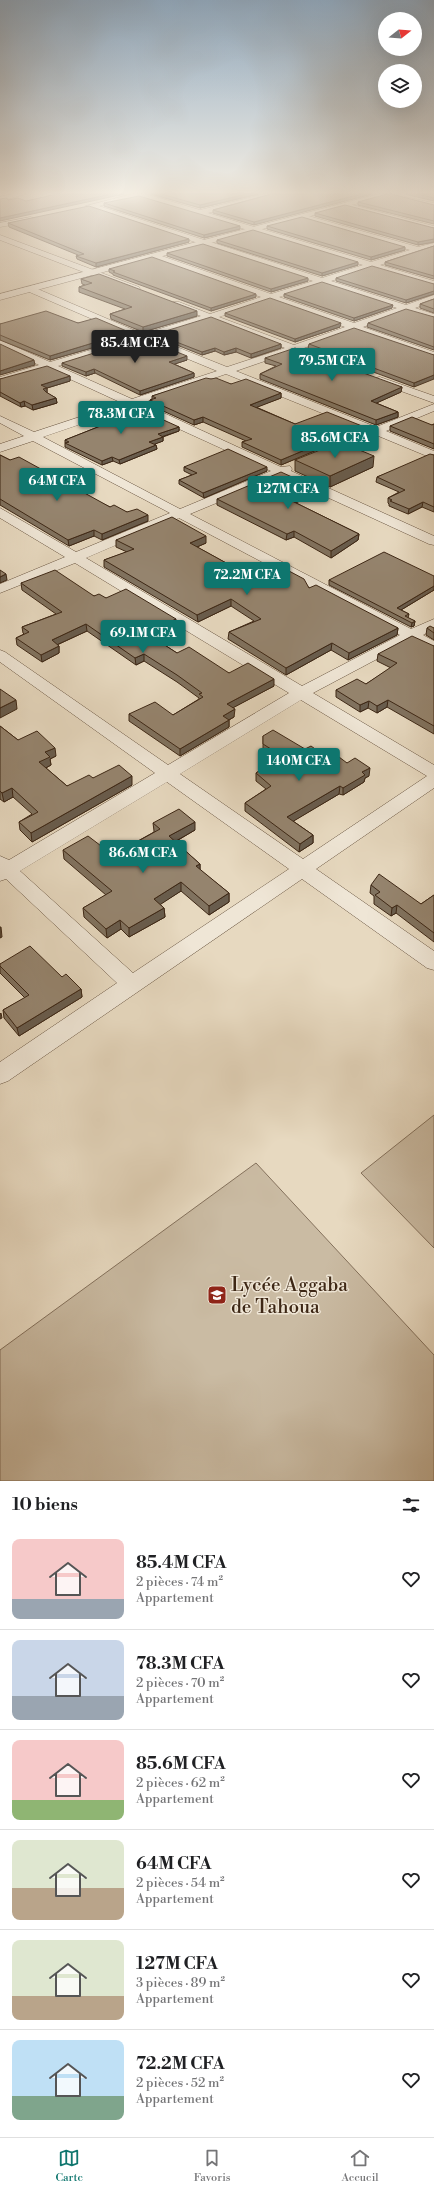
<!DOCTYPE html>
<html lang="fr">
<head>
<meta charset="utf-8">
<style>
	body { margin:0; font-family:"Libre Bodoni",serif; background:#f2f2f2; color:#202124; height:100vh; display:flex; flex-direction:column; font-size:15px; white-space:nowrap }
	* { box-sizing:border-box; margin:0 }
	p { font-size:13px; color:#757577 }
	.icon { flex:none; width:22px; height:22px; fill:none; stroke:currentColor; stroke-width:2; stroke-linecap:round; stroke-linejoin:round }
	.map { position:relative; height:1481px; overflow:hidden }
	.sheet { display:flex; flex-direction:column; background:#fff; flex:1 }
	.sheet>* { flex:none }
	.needle { width:26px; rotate:73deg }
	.buttons { position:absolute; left:378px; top:12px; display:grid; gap:8px }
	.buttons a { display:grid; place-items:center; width:44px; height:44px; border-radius:50%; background:#fff; box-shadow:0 4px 16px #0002; font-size:20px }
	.price { position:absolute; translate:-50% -34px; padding:0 9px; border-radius:4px; background:#0f766e; color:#fff; font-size:13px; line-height:26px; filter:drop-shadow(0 1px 2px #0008) }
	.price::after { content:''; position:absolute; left:50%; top:24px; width:12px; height:9px; margin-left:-6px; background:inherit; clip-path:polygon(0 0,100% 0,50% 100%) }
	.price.selected { background:#222; color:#fff }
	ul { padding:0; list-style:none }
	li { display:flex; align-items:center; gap:12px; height:100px; padding:0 12px }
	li+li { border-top:1px solid #e0e0e0 }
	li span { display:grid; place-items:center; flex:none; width:112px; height:80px; border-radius:8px; color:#555 }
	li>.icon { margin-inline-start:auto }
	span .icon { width:48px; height:48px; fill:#fffc; stroke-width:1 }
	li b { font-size:17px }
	h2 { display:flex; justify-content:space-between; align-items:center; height:48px; padding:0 12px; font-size:17px }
	.tabs { display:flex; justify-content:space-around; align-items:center; height:56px; border-top:1px solid #e0e0e0; background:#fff; font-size:11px; color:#757577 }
	.tabs a { display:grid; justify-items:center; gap:2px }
	.tabs .selected { color:#0f766e }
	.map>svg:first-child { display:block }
	.green { fill:#cabba3; stroke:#84715c }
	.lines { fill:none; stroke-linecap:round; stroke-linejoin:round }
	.minor-casing { stroke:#685440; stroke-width:1 }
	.tertiary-casing { stroke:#685440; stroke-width:1 }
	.minor { fill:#efe6d6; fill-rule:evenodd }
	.tertiary { fill:#efe6d6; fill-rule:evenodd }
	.wall { fill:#80725f; stroke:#3d2715 }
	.shaded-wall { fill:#685c4d; stroke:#3d2715 }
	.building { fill:#95846e; stroke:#3d2715 }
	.labels { text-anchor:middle; stroke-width:3; stroke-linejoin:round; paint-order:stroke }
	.near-poi-label { font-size:19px; fill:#3d2715; stroke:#efe6d6; text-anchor:start }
</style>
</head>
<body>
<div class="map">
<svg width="434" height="1481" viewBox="0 0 434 1481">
	<rect width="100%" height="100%" fill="#e7d9c0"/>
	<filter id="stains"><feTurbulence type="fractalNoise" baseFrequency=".005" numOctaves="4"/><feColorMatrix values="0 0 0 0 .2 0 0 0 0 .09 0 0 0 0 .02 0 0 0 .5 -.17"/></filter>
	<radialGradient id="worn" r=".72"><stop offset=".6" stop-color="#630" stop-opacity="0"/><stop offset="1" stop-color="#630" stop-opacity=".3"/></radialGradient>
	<path class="green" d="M434,1115V1248L361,1173Z
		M256,1163L434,1355V1481H0V1350Z"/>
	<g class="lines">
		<g class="minor-casing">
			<path id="minor" d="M12,194H26L0,201V197Z
				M132,194H146L200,210L264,194H277L208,213L371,262L410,250L298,217L305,215L418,247L434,243V248L380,265L434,281V287L372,268L331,281L406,305L434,295V301L415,308L434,314V320L406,311L363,327L434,352V358L354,330L304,348L320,354V358H312L294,351L236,371L376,427L434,404V411L386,431L434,451V459L376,435L328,456H320L318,453L320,450L366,431L226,374L142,403L281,467L290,466L292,469L291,471L434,536V545L429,544L281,476L190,514L411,629L434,619V629L423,635L434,641V652L411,641L313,693L434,765V788L316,869L434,951V970L427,968L302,879L8,1081L0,1084V1062L117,983L6,879L0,881V856L9,860L155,773L0,662V650L5,652L168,765L289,693L75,563L0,593V584L65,557L0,518V508L76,552L170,513L33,441L0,452V444L24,436L0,423V416L34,432L122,403L48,369L0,383V377L39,365L0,347V340L50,362L134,337L27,291V287H33L143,334L201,316L173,306V302H179L210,314L261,297L150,258V254H156L271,294L313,281L86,206ZM139,197L363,265L322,278L99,206ZM322,284L397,308L354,323L279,297ZM270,300L345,327L294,345L219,317ZM210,320L285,348L227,367L152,337ZM142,340L217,371L132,399L58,366ZM131,407L271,471L180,509L43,437ZM179,518L400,635L302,686L86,558ZM301,700L427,776L303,859L180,774ZM167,782L289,869L133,973L20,871Z
				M405,197L434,203V207L405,201Z
				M345,203L434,226V230L345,207Z
				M31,217L35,219L34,221L0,227V223Z
				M0,235L139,287L140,289L133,291L0,240Z
				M380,377L434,396V403L376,382L375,380L376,378Z"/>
		</g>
		<g class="tertiary-casing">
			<path id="tertiary" d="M378,194H392L0,300V294Z"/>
		</g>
		<use href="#minor" class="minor"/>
		<use href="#tertiary" class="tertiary"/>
	</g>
	<path class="wall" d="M151,194H258L200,208Z
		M272,194L254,225L213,213V210Z
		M405,194H434V201Z
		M358,202L434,205V224L358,205Z
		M104,203L240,229L204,238L104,206Z
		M315,213L434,228V242L418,245L315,216Z
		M8,223L189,242L96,267L77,259L76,256L78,255L9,227Z
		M267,226L405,250L371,260L267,229Z
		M217,240L358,265L322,276L217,243Z
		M434,246V279L385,265V262Z
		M167,253L308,281L271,292L167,256Z
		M109,269L256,297L211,311L113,275V274L109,272Z
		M336,278L434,284V294L406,303L336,281Z
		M81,279L197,316L143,332L111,319L110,314L125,309L79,292V287L85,285L82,284Z
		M284,294L392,308L354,321L284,297Z
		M434,299V313L420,308V304Z
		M225,313L340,327L295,342L225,316Z
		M434,317V350L367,327L368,323Z
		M78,323L129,332L130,337L50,360L0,340V324Z
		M156,334L281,344V348L251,358L236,352L224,355L215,351L202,355L157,337Z
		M309,344L434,355L414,387L308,348Z
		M265,358L402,387L401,392L376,403L398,412V417L376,425L260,379V374L276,366L265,363Z
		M187,360L174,364L194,373V377L140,395L95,373L86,376L62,366V363Z
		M70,376V381L47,388V393L56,398L57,403L33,410L25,406L21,407L0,396V379Z
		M211,379L231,384L281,393V398L256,407L295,424L362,426V431L281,465L242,447V442L246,441L203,422L194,425L150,405V400L152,399V396Z
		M95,421L179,427V431L163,437V441L154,444L156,445L157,449L120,464L113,461L102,465L65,447V440L98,427L95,425Z
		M434,424V449L390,431V426L432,425Z
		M0,455L10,460L110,507L127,512L148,521L102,540L94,536L69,546L0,505Z
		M434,455V512L422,507L408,514L389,506V504L388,503V498L399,492L376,482L377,477Z
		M295,460L373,467L330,487L295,471Z
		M184,467L267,471L204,498L179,484V480L192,475L184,471Z
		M316,493L296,503L359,534L358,540L331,558L294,537L286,540L217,505V499Z
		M116,540L206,543L197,547L266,585L309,588L398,628L397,635L348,660L331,650L286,675L228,639L229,632L254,621L231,606L198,622L104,567V560L127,552L116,547Z
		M329,580L434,590L401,610L409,614L408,618L415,621L414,626L411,627L329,585Z
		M21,583L106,598L176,626L152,637L177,653L229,673L274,686L232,708L234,717L229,720V727L180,756L129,721V714L173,715L199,699V698L177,682L144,661L136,665L87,631L57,645L59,646V653L42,662L17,645L16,638L24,634L23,633L22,627L56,614L22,590Z
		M427,628H434V640L426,635Z
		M434,646V734L387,707L377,713L368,708L360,712L336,697V690L366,684L391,668L377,661L378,654Z
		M0,726L18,740L56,756L50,759L51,765L46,768L67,786L93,778L132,785L32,842L20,830L19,822L32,814L13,797L4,802L0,799Z
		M263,736L305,749L332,761L347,763L369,776L365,778L364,782L343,795L339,794L293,821L313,835V843L299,852L245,811V803L266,789L256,781V773L276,760L263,752Z
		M153,823L195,830L175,842L200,864V870L229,893V902L209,915L181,891L160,904L164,908L165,917L129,937L121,929L107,938L84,917L83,908L106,895L64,859L63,850L113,855L154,832V831Z
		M371,885L421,904L434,895V942L396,913L391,916L374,904V896L370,893Z
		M0,964L62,977L81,989L82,997L19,1036L4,1018L3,1010L25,998L0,973Z"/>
	<path class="shaded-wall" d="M111,194H124L0,221V218Z
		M246,194H258L200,208V205Z
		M361,194H372L254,225V222Z
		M240,226V229L204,238V235Z
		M189,239V242L96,267V263Z
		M434,239V242L418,245V242Z
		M405,247V250L371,260V257Z
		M358,262V265L322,276V273Z
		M308,278V281L271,292V289Z
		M434,291V294L406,303V300Z
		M256,294V297L211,311V308Z
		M393,305L392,308L354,321V318Z
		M197,311V316L143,332V327Z
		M341,323L340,327L295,342V339Z
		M129,332L130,337L50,360V356Z
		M281,344V348L251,358V354Z
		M215,348V351L202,355V352Z
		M236,348V352L224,355V352Z
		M187,356V360L169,366V362Z
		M34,360L35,365L0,375V371Z
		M94,369L95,373L86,376V372Z
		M194,373V377L140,395V391Z
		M434,375V379L414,387V383Z
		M70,376V381L47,388V393L44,394L41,385Z
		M402,387L401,392L370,406L371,401Z
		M281,393V398L250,410V405Z
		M56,398L57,403L33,410L32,405Z
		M24,401L25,406L21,407L20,403Z
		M398,412V417L376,425V420Z
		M203,417V422L194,425V420Z
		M362,426V431L281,465V460Z
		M179,427V431L158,438V434Z
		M163,437V441L150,446L149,442Z
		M156,445L157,449L120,464L119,460Z
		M374,456L373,467L330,487V476Z
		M112,457L113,461L102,465V461Z
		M267,467V471L204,498L203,493Z
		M316,488V493L290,505V500Z
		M423,502L422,507L408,514L409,509Z
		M148,515V521L102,540V534Z
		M94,530V536L69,546L68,540Z
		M294,531V537L286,540L287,534Z
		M359,534L358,540L331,558V551Z
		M206,536V543L190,550V543Z
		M6,574L7,580L0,583V577Z
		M434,586V590L396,613L397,608Z
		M231,599V606L198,622L197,615Z
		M176,619V626L146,640V633Z
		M415,621L414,626L411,627L412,623Z
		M86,624L87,631L52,647V640Z
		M398,628L397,635L348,660L349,653Z
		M332,643L331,650L286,675V668Z
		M59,646V653L42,662L41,655Z
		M144,654V661L136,665L135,658Z
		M274,679V686L227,711V704Z
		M16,700L17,709L0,718V708Z
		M388,700L387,707L377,713V706Z
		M369,701L368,708L360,712V705Z
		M235,709L234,717L223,723V716Z
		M229,720V727L180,756V749Z
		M55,748L56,756L50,759L51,765L40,771L39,762L45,752Z
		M370,768L369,776L365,778L364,782L343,795V788L362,772Z
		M132,776V785L32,842L31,833Z
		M340,786L339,794L287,825V817Z
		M12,788L13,797L4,802L2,793Z
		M195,822V830L169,845V836Z
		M313,835V843L299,852L300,844Z
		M200,864V872L196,866Z
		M181,882V891L155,908L154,899Z
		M229,893V902L209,915V906Z
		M397,905L396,913L391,916L392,908Z
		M164,908L165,917L129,937V928Z
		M120,920L121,929L107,938L106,929Z
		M0,927H1L2,937L0,938Z
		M81,989L82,997L19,1036L17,1028Z
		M1,1013L2,1018L0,1019V1014Z"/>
	<path class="building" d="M57,194H111L0,218V199L7,198L8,200L18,198L26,201Z
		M161,194H246L200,205Z
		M272,194H361L254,222L213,210Z
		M387,194H391L434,205V221L358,202Z
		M417,194H434V198Z
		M139,196L240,226L204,235L104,203Z
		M345,205L434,228V239L418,242L315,213Z
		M89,206L189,239L96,263L76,256L84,254L8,223Z
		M302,217L405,247L371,257L267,226Z
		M253,230L358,262L322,273L217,240Z
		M203,244L308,278L271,289L167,253Z
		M434,246V276L385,262Z
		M152,257L256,294L211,308L113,272L115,271L109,269Z
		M372,266L434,284V291L406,300L336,278Z
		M99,274L197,311L143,327L110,314L132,307L79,287L92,283L81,279Z
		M322,282L393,305L354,318L284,294Z
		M270,298L341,323L295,339L225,313Z
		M434,299V309L420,304Z
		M406,309L434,317V347L368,323Z
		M46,311L78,323L96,318L129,332L50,356L0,335V324Z
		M211,317L281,344L251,354L236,348L224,352L215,348L202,352L156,334Z
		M354,328L434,355V375L414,383L309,344Z
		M142,338L187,356L169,362L194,373L140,391L94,369L86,372L62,363Z
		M0,344L34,360L0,371Z
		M295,348L402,387L371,401L398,412L376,420L260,374L282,364L265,358Z
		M47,366L70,376L41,385L47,388L43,389L46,392L56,398L32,405L24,401L20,403L0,392V379Z
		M206,378L211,379L216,378L231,384L246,379L281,393L250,405L295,424L327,412L362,426L281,460L242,442L252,439L203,417L194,420L150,400L156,398L152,396Z
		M135,407L179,427L158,434L163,437L149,442L156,445L119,460L112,457L102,461L65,443L69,442L65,440L103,425L95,421Z
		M412,417L432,425L434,424V444L390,426Z
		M340,442L374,456L330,476L295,460Z
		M228,449L267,467L203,493L179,480L197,473L184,467Z
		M430,454L434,455V507L423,502L409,509L390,501L392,500L388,498L405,490L377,477Z
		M0,455L10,460L19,457L110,507L114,505L127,512L137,509L148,515L102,534L94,530L68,540L0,499Z
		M281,472L316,488L290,500L359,534L331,551L294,531L287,534L217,499Z
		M172,517L206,536L190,543L266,585L289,571L304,579L309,588L316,585L398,628L349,653L332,643L286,668L229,632L261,619L231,599L197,615L104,560L134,549L116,540Z
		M384,552L434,576V586L397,608L409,614L405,616L415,621L412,623L329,580Z
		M0,570L6,574L0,577Z
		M55,570L94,596L99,594L106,598L126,589L176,619L146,633L177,653L189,647L229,673L248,663L274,679L227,704L235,709L223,716L229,720L180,749L129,714L155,702L173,715L203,697L199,694L202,693L177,675L144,654L135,658L86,624L52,640L59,646L41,655L16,638L29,632L22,627L62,612L21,583Z
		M430,626L434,628V633L427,628Z
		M412,636L434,646V726L388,700L377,706L369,701L360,705L336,690L357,679L366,684L397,663L378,654Z
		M0,689L16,700L0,708Z
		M0,726L18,740L37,731L55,748L45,752L50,757L39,762L67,786L89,775L93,778L119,765L132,776L31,833L19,822L38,812L12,788L2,793L0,791Z
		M273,730L305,749L311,746L332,761L339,757L347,763L355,758L370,768L362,772L365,775L343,788L340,786L287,817L313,835L300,844L245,803L271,786L256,773L282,756L263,744V736Z
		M179,809L195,822L169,836L200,864L196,866L229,893L209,906L181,882L154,899L164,908L129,928L120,920L106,929L83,908L112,891L63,850L88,836L113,855L160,829L153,823Z
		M379,874L421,904L434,895V933L397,905L392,908L375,895L380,892L371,885Z
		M30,946L62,977L66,974L81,989L17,1028L3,1010L29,995L0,966V964Z"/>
	<linearGradient id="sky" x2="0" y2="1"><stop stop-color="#90aac1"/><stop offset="0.48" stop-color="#f4eee3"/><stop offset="1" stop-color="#f4eee3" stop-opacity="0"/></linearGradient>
	<rect width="434" height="401" fill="url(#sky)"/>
	<defs>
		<g id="school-square" transform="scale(1)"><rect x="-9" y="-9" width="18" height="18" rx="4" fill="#8f2418" stroke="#efe6d6"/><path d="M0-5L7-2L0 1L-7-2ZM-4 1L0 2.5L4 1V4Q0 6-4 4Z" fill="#fff"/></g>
	</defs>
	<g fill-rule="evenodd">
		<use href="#school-square" x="217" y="1295"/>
	</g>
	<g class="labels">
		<g class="near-poi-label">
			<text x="231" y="1291">Lycée Aggaba<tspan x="231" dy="22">de Tahoua</tspan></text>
		</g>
	</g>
	<rect width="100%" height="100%" filter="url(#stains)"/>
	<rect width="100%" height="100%" fill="url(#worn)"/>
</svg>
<div class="buttons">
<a><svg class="needle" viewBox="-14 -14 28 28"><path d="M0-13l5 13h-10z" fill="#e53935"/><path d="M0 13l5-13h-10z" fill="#757577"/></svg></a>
<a><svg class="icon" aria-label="layers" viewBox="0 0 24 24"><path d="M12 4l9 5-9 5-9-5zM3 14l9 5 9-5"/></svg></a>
</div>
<b class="price selected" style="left:135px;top:364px">85.4M CFA</b>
<b class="price" style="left:332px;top:382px">79.5M CFA</b>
<b class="price" style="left:121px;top:435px">78.3M CFA</b>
<b class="price" style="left:335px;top:459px">85.6M CFA</b>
<b class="price" style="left:57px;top:502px">64M CFA</b>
<b class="price" style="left:288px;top:510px">127M CFA</b>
<b class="price" style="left:247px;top:596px">72.2M CFA</b>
<b class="price" style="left:143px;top:654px">69.1M CFA</b>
<b class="price" style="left:299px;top:782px">140M CFA</b>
<b class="price" style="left:143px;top:874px">86.6M CFA</b>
</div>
<section class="sheet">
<h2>10 biens<svg class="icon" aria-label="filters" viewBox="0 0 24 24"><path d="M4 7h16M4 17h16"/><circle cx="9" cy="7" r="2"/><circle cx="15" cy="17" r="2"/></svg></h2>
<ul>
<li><span style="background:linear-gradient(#f6c9c9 75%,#9aa5b1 0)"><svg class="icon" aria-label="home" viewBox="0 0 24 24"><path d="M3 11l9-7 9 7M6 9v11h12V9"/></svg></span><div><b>85.4M CFA</b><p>2 pièces · 74 m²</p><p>Appartement</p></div><svg class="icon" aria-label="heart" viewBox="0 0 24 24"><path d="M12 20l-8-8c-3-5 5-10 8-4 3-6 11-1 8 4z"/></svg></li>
<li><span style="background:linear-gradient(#c9d6e8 70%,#9aa5b1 0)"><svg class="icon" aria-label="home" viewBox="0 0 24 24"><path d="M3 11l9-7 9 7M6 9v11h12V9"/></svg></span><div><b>78.3M CFA</b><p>2 pièces · 70 m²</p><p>Appartement</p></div><svg class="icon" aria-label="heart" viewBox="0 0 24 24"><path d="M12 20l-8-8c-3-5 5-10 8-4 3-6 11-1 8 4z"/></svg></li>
<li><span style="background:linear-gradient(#f6c9c9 75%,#8fb573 0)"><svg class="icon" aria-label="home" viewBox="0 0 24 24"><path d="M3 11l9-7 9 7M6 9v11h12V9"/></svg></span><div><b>85.6M CFA</b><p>2 pièces · 62 m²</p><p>Appartement</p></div><svg class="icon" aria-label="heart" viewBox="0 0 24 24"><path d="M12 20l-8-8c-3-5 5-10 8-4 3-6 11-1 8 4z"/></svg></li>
<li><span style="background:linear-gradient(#dfe7d0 60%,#b9a48a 0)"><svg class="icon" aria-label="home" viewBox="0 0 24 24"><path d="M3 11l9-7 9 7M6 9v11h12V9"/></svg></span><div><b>64M CFA</b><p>2 pièces · 54 m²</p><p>Appartement</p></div><svg class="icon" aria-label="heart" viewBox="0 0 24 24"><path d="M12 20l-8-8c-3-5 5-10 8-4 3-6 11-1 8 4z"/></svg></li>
<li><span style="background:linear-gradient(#dfe7d0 70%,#b9a48a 0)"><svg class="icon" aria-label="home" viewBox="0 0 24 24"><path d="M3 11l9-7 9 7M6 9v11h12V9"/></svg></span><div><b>127M CFA</b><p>3 pièces · 89 m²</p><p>Appartement</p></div><svg class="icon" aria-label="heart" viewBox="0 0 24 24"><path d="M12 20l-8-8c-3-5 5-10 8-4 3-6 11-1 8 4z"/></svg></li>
<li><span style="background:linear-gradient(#bfe0f5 70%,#7fa58c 0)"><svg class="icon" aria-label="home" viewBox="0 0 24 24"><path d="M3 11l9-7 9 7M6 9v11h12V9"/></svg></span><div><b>72.2M CFA</b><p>2 pièces · 52 m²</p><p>Appartement</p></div><svg class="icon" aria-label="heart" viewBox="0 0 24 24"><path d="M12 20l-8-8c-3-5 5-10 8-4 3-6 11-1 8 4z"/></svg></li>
</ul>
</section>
<nav class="tabs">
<a class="selected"><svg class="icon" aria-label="map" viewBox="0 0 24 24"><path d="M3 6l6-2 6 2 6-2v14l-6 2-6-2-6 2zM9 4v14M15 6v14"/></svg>Carte</a>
<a><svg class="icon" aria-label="saved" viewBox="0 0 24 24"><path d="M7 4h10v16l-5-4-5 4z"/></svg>Favoris</a>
<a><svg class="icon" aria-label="home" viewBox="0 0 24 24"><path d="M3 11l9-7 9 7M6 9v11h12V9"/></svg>Accueil</a>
</nav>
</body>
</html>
